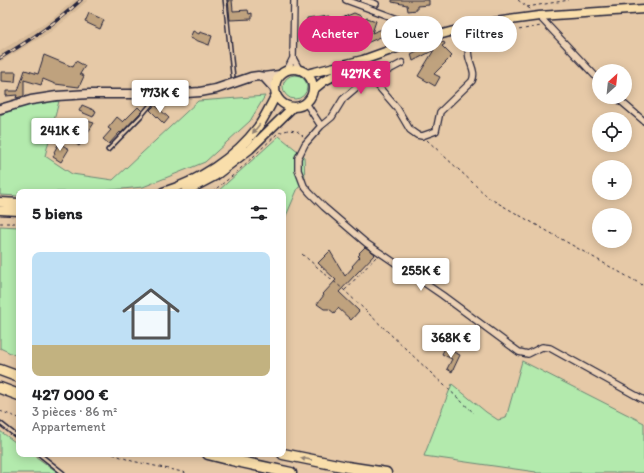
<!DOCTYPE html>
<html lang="fr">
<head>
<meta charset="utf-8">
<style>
	body { margin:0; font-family:Itim,sans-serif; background:#f2f2f2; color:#202124; height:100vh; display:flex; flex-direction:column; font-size:15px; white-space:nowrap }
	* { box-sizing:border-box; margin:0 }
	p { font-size:13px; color:#757577 }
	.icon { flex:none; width:22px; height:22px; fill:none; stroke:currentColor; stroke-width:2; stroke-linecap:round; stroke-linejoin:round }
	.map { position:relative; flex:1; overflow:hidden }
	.panel { position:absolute; left:16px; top:189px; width:270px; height:268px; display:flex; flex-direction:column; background:#fff; border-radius:8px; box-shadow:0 2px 10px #0003 }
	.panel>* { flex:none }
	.guide { position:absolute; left:298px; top:16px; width:286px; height:36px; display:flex; gap:8px }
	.needle { width:26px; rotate:27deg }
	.controls { position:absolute; left:592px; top:64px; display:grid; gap:8px }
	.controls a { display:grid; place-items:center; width:40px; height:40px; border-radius:50%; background:#fff; box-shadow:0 2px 10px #0003; font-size:20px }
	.price { position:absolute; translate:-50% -34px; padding:0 9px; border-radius:4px; background:#fff; color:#222; font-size:13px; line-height:26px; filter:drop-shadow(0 1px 2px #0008) }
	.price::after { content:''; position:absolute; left:50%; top:24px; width:12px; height:9px; margin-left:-6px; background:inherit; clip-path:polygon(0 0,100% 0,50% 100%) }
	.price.on { background:#db2777; color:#fff }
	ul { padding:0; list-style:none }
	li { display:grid; align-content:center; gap:8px; height:212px; padding:0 16px }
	li span { display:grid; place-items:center; height:124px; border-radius:8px; color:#555 }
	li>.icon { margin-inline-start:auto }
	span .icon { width:72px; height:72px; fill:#fffc; stroke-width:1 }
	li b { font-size:17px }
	h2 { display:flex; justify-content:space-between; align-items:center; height:48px; padding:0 16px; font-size:17px }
	.pill { padding:0 14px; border-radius:18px; background:#fff; box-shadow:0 2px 10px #0003; font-size:14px; line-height:36px }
	.pill.on { background:#db2777; color:#fff }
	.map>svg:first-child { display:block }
	.built { fill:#d6ba99 }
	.green { fill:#b3eaad; stroke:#6a8674 }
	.building { fill:#bfa27e; stroke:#22223b }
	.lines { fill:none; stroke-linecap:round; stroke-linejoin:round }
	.service-casing { stroke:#22223b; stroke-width:5.5 }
	.minor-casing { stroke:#22223b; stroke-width:8 }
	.secondary-casing { stroke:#22223b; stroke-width:11 }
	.primary-casing { stroke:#22223b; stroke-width:11 }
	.motorway-casing { stroke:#22223b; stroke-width:13 }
	.path { stroke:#22223b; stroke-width:1; stroke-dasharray:3 3; stroke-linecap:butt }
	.service { stroke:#edd2b5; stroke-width:2.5 }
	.minor { stroke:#edd2b5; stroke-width:5.5 }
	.secondary { stroke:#edd2b5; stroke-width:8 }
	.primary { stroke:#f9deab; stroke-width:8 }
	.motorway { stroke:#f9deab; stroke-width:10 }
	.rail-casing { stroke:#22223b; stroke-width:3.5 }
	.rail { stroke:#edd2b5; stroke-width:2; stroke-dasharray:6; stroke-linecap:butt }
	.oneway { fill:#8e8073 }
</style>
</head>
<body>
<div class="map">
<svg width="644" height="473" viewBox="0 0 644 473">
	<rect width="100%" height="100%" fill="#e6c9a7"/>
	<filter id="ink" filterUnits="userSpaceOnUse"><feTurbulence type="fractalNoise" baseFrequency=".025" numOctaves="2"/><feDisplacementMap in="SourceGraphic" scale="8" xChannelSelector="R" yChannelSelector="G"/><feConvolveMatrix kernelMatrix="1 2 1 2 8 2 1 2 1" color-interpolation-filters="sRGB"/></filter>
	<g filter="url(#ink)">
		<path class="built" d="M74,0H88L67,19L50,32L0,62V51L52,19Z"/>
		<path class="green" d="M283 87a12 12 0 1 1 24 0a12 12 0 1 1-24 0Z
			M265,96L250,121L205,162L143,187L91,192H19V196L0,195V115L19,107L40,102L59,101L45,156L72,174L113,180L198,101Z
			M279,136L304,156L305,183L298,188L283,223V192H217Z
			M0,226L19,227V357L0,348Z
			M522,361L644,423V473H536V472L424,456L452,384L486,412L498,420L506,418Z
			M0,431L19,445V454H32L56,471L57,473H0Z"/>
		<path class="building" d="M228,0H232L233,11L248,10L249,14L252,13V19L230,20Z
			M392,0H429V5L417,6V10L408,11L407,5L392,2Z
			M89,13L104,20L100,29L85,22Z
			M354,13L361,16L363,20L367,18L376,21L372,33L387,27L390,33L362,45L355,29L348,32L338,28L342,18Z
			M329,16V22H331L333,25L334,24L337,31L338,29L341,38L333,42L327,28L311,26L309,39H305L307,19Z
			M193,31L199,34L200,32L212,36L209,45L190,38Z
			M444,42L445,44L442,46L452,56L434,74L440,77L435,86L418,76L434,50L413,61L411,54L425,47L426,48Z
			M44,55L73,67L76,61L85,66L80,74L84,76L79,87L55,84L43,79L41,85L24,80V96L16,98L17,95L6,96V91H18L25,70L38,74Z
			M1,72H16L15,82L1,81Z
			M82,105L96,111L93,117L79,111Z
			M155,105L169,118L164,124L150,110Z
			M138,107L142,111L121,133L120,132L109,144L103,139L111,130L108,128L117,117L123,122Z
			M87,121L94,123L79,146L71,140L81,124L84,126Z
			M59,143L69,149L61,162L53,157L55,153L54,152Z
			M365,247L375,254L339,292L359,311L351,320L338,308L334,313L329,309H324L317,304L324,295L323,294L336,280L318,263L330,251L345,276L353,267L352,266L360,257L358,256L360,254L359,253Z
			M445,348L460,355L452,372L447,369L452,359L442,354Z"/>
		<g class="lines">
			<g class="service-casing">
				<path id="service" d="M225,0L233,76
					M108,150L141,116L158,96
					M0,423L19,438
					M39,454L63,473"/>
			</g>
			<g class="minor-casing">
				<path id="minor" d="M346,0L411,24L441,34
					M364,0L376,4
					M539,16L599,80
					M293,58L299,69
					M287,70L293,58L294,0
					M372,79L397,108L410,130L417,135L422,136L436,131L440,112L472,81C476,73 471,66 469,58C468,53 468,48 468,44
					M616,97L644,121
					M306,103L321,126L305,144L298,158V170L304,186L310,193L324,207L366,243L442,295L519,352L528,354L542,347L550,348L644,400
					M321,126L332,117L343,99L357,87L402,63"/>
			</g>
			<g class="secondary-casing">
				<path id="secondary" d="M264,77L275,89
					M0,109L31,100L57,96L89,94H146L186,93L200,92L216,89L251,77L258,76L264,77L279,75"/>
			</g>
			<g class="primary-casing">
				<path id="primary" d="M275 88a19 19 0 1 1 38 0a19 19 0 1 1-38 0Z
					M307,74L363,60L416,41L480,24L539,16L644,9
					M313,90L324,81L353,66
					M163,192C198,181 235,158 258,127C265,117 270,106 276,95
					M185,192L215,176L250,149L293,107
					M0,202L19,203
					M0,210L19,211"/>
			</g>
			<g class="motorway-casing">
				<path id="motorway" d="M0,370L19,377
					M0,388L19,395
					M208,454L232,460L291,473
					M283,454L347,467L386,473"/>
			</g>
			<path class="path" d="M518,0L530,9
				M527,7L569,0
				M472,39L478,37L541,26
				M427,140L489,198L644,286
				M212,192L236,173L278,133L288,130L297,131L303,136
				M0,223H19
				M302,254L344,290L430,372L474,413
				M345,290L376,257
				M0,411L19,418
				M113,454L132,461L187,473"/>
			<use href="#service" class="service"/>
			<use href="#minor" class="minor"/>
			<use href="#secondary" class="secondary"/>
			<use href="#primary" class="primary"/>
			<use href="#motorway" class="motorway"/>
			<g class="rail-casing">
				<path id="rail" d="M0,58C29,41 56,23 81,0"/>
			</g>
			<use href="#rail" class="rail"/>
		</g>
		<defs><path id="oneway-solid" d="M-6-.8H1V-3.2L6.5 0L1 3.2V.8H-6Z"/></defs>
		<g class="oneway">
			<use href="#oneway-solid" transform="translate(256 129) rotate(128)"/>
			<use href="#oneway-solid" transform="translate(306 459) rotate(-169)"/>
		</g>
	</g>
</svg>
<div class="controls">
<a><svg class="needle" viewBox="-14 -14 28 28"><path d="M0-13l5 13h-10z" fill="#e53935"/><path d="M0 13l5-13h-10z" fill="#757577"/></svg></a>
<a><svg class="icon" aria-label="locate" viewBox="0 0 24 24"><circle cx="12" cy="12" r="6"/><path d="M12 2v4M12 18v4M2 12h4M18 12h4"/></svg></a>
<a>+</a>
<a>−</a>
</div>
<b class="price on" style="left:361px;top:95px">427K €</b>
<b class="price" style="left:160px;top:114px">773K €</b>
<b class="price" style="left:60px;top:152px">241K €</b>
<b class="price" style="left:421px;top:292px">255K €</b>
<b class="price" style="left:451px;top:359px">368K €</b>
<div class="guide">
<a class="pill on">Acheter</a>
<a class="pill">Louer</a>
<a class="pill">Filtres</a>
</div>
<section class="panel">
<h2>5 biens<svg class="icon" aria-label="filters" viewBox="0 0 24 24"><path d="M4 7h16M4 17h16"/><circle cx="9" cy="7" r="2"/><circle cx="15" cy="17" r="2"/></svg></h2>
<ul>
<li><span style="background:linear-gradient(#bfe0f5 75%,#c2b280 0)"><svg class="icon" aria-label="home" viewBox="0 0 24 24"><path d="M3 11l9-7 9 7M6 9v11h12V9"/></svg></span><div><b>427 000 €</b><p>3 pièces · 86 m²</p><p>Appartement</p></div></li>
</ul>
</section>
</div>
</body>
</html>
